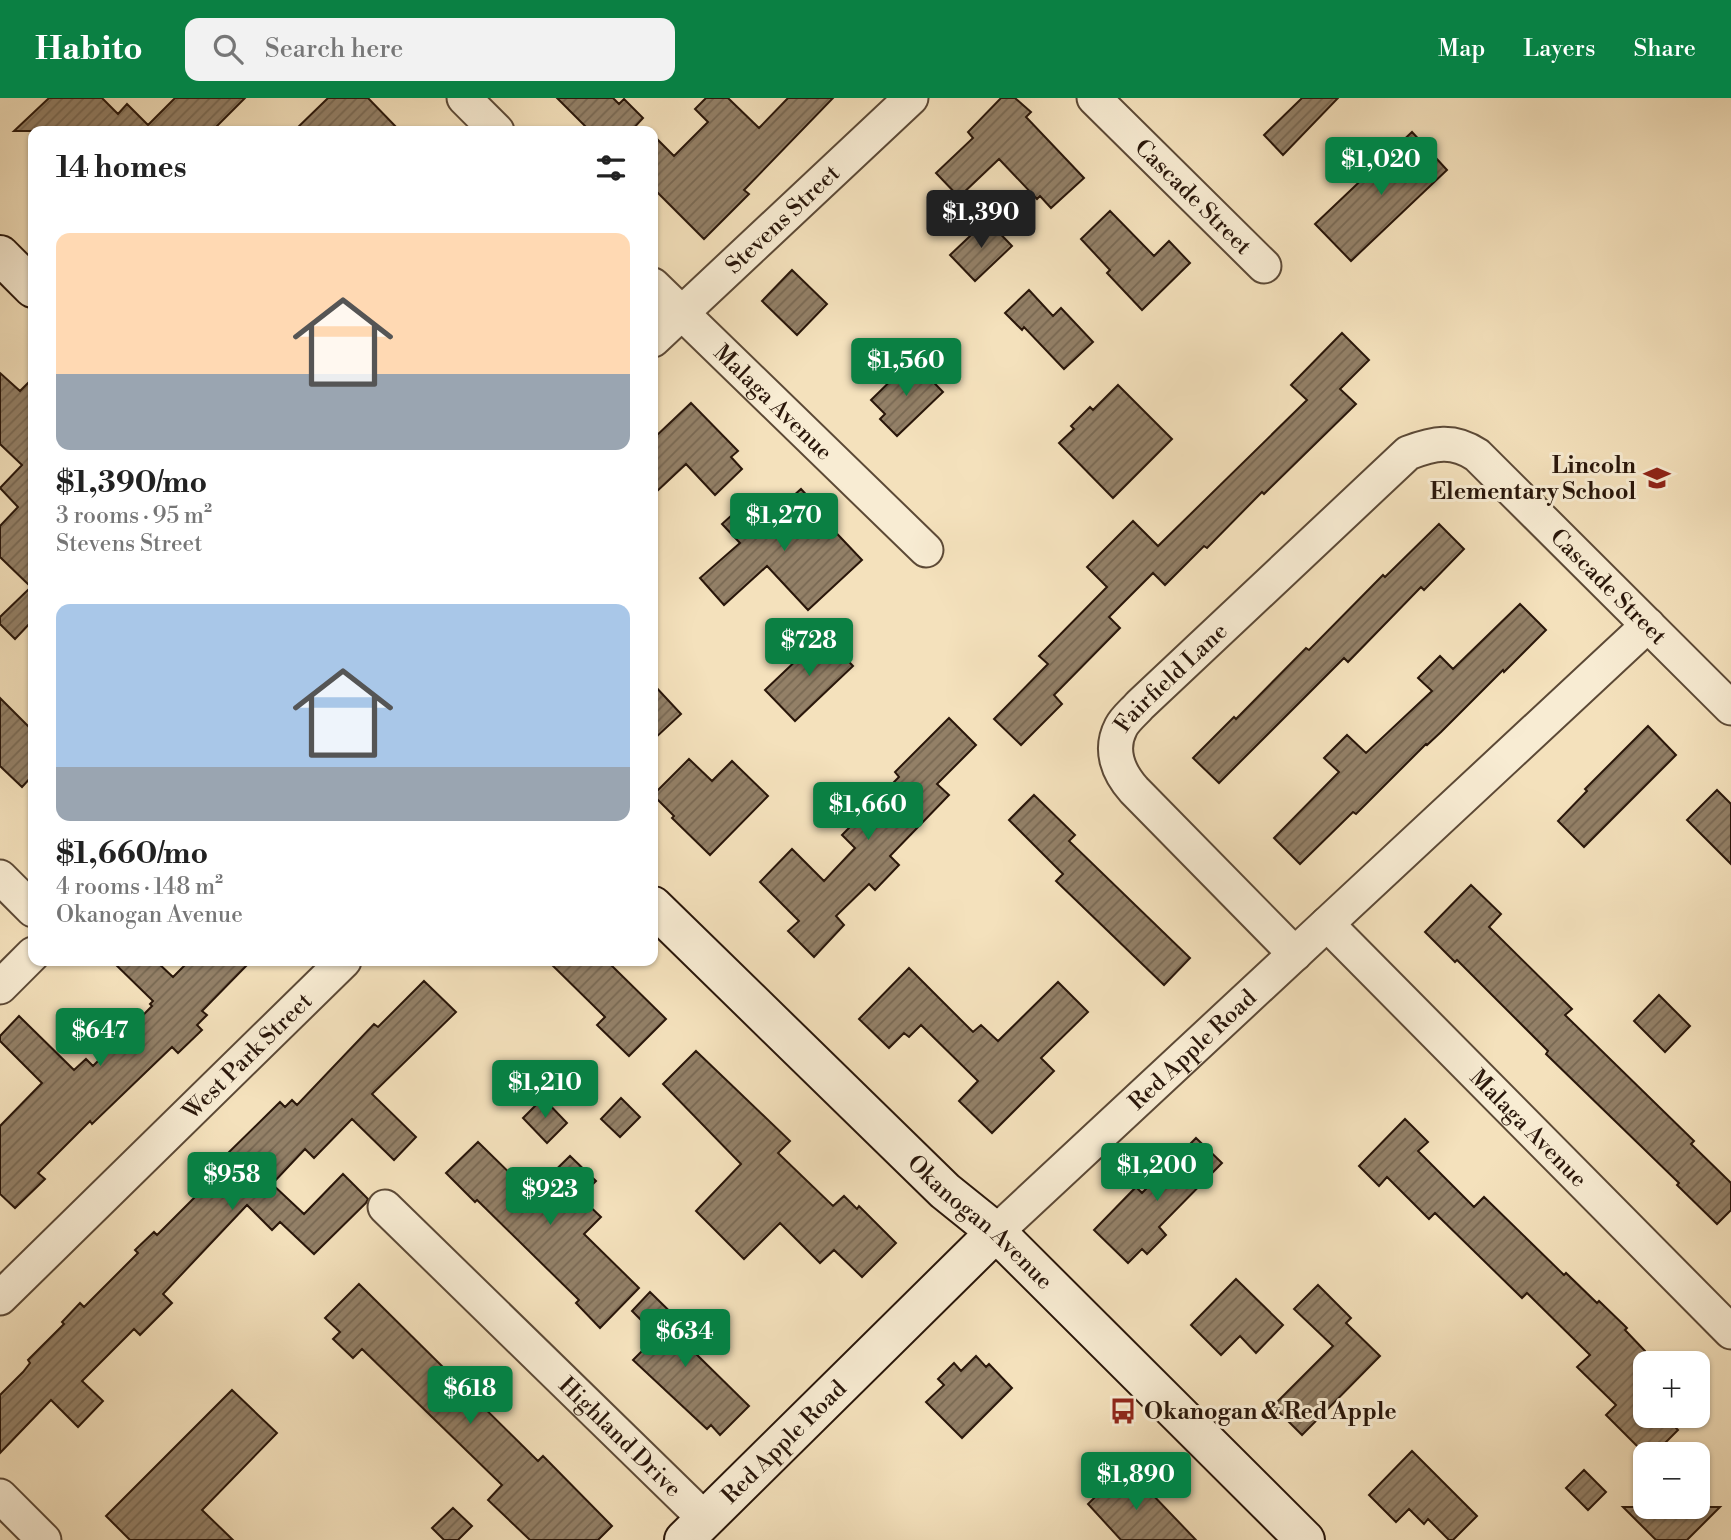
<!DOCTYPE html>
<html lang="en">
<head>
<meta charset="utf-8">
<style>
	body { margin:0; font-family:"Libre Bodoni",serif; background:#f2f2f2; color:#222; height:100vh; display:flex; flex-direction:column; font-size:26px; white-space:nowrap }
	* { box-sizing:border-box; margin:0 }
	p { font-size:23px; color:#767676 }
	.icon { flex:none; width:38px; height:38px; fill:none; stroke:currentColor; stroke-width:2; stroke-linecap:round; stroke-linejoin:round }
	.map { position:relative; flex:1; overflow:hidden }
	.sheet { position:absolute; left:28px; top:28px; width:630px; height:840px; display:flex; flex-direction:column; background:#fff; border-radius:14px; box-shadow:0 2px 5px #0004 }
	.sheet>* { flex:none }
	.tools { position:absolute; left:1633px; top:1253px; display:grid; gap:14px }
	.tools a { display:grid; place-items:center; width:77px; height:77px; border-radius:14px; background:#fff; box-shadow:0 2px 5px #0004; font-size:35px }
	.price { position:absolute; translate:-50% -60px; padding:0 16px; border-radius:7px; background:#0b8043; color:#fff; font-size:23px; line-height:46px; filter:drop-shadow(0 2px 4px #0008) }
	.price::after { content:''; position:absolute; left:50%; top:42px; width:21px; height:16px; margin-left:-10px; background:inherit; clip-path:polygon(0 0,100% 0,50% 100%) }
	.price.current { background:#222; color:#fff }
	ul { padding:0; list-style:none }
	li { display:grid; align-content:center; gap:14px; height:371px; padding:0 28px }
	li span { display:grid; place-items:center; height:217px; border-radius:14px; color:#555 }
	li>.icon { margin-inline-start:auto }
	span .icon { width:126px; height:126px; fill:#fffc; stroke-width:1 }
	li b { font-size:30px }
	h2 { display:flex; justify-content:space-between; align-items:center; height:84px; padding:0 28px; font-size:30px }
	header { display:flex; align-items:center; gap:42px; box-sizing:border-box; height:98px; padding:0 35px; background:#0b8043; color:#fff }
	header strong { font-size:33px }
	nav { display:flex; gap:38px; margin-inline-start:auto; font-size:24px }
	.search { width:490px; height:63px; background:#f2f2f2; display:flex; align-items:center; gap:18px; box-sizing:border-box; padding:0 24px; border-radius:14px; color:#767676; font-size:26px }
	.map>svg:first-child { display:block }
	.building { fill:url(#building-hatch); stroke:#29160a; stroke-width:2 }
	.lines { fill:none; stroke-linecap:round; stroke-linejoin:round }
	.street-casing { stroke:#5c4936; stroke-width:37 }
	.secondary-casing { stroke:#29160a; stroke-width:42 }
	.street { stroke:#f8ecd3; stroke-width:33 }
	.secondary { stroke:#f8ecd3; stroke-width:38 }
	.labels { text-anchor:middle; stroke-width:6; stroke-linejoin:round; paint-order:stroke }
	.street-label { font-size:23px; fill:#29160a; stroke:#f8ecd3 }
	.poi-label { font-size:23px; font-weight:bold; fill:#29160a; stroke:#f8ecd3; text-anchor:end }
</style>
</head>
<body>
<header>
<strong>Habito</strong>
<div class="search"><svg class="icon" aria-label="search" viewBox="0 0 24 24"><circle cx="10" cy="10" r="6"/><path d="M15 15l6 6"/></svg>Search here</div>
<nav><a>Map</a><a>Layers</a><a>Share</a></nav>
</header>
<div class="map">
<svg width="1731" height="1442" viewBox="0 0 1731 1442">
	<defs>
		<pattern id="building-hatch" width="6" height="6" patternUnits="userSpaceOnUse" patternTransform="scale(1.75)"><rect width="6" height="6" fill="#938067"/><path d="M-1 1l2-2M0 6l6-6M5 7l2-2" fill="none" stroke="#786853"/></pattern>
	</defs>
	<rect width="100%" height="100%" fill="#f4e1bc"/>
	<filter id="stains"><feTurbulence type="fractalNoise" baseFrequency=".00286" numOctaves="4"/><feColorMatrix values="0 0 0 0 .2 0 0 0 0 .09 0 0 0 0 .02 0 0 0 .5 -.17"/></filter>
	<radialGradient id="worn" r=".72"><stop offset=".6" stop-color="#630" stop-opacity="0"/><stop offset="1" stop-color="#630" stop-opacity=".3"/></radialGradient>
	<path class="building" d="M49,0H102L118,16L127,6L148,27L175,0H245L212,33H14Z
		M328,0H368L400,33H294Z
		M557,0H613L619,6L624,1L643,20L631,33H590Z
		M706,0H728L759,30L788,0H833L744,92L749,96L704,141L653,90V37L674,58L708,24L695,11Z
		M1001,0H1015L1031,14L1026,19L1084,80L1051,110L1040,98L1037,101L999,61L959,99L936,75L973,40L968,34Z
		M1302,0H1338L1283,57L1264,37Z
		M1412,34L1447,72L1351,163L1315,126Z
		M1110,113L1154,158L1169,143L1190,165L1142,212L1107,175L1110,172L1081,141Z
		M987,122L1012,148L975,183L950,157Z
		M792,172L827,206L797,237L762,203Z
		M1029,192L1053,218L1061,210L1093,244L1064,271L1024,229L1022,232L1005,215Z
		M1342,235L1369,262L1340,291L1356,306L1264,396L1262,394L1207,450L1204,448L1165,487L1153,475L1109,519L1120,530L1054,597L1062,606L1021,647L994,621L1048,566L1039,558L1107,489L1087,469L1133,423L1158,448L1307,302L1291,287Z
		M912,262L943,294L897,338L880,321L885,316L871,302Z
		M0,275L20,293L33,280V522L15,541L0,526V519L31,489L0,459V428L18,409L0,390L22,367L0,346Z
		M1118,287L1172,341L1113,400L1059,345L1074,331L1071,328L1090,309L1093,312Z
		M691,305L738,353L731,359L742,371L715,397L686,366L653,397V341Z
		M801,391L827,419L824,422L862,462L808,512L767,468L724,507L700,480L740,445L722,426L743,407L761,427Z
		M1439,426L1464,451L1424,492L1421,489L1348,564L1344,560L1219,685L1193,660L1234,619L1236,621L1306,550L1309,552L1383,477L1385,479Z
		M1520,506L1546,532L1504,574L1503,572L1441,634L1427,647L1426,646L1356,716L1353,714L1300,766L1274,740L1339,674L1324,660L1347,637L1366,655L1432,593L1418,580L1440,558L1453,571Z
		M823,537L853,568L795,623L765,592Z
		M653,586L681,616L653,642Z
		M0,600L33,633V677L22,689L0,668Z
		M949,620L976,647L937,686L949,697L890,758L899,767L875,792L869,786L836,818L844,827L814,859L788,833L799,823L760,784L792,751L824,783L855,750L842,737L899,679L895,674Z
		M1648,628L1676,657L1584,749L1558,723L1587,693L1585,691Z
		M689,661L712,683L732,663L768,698L710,757L672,720L674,718L653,697Z
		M1717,692L1731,706V766L1687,722Z
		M1034,697L1075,737L1069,743L1190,860L1164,887L1056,783L1063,776L1009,722Z
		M1471,787L1501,816L1489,829L1572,911L1565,917L1694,1043L1691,1046L1731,1085V1112L1717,1126L1677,1087L1679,1085L1546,956L1548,953L1457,862L1455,864L1425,834Z
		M112,863H156L173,879L189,863H251L202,913L207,917L197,927L202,932L178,955L172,949L92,1026L90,1023L38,1075L45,1081L15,1110L0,1096V1028L42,985L0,943V938L19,918L74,972L86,961L93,968L152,908L150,906L153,903Z
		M548,863H607L666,921L629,958L597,927L605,919Z
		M909,870L973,934L981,927L998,943L1058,884L1088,914L1041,960L1054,973L992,1035L959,1003L978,983L921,927L909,939L904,935L889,950L859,921Z
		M424,883L456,914L372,996L416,1039L394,1062L352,1021L314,1060L305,1051L272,1086L304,1116L343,1076L368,1101L366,1105L314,1156L280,1124L272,1132L247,1107L163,1196L172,1205L140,1237L134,1231L82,1283L103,1303L78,1329L51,1302L0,1355V1297L23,1274L30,1265L28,1262L64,1226L62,1224L80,1205L84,1209L138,1155L135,1152L154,1134L157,1137L208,1086L230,1063L225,1058L280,1004L285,1009L292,1002L297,1007L374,926L378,929Z
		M1659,897L1690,928L1665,954L1634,923Z
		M696,953L790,1043L778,1055L833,1108L844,1098L857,1111L859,1108L896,1145L862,1179L834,1152L820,1165L780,1125L744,1161L696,1113L741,1066L663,986Z
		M543,1000L567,1025L547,1045L523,1020Z
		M621,1000L640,1019L620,1039L601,1021Z
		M1405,1021L1428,1044L1418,1053L1474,1109L1484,1099L1564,1177L1566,1175L1597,1205L1599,1203L1627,1230L1625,1232L1645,1253V1318H1664L1678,1332L1654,1356H1645L1606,1317L1616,1307L1577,1269L1590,1257L1527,1195L1522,1200L1435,1115L1429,1121L1387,1079L1379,1088L1359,1068Z
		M1196,1040L1222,1065L1159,1129L1166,1137L1147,1156L1142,1151L1128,1165L1094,1132L1136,1089L1142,1095Z
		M478,1044L531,1096L570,1058L596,1083L580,1099L601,1119L584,1136L639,1190L600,1230L576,1205L579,1202L477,1102L475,1104L446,1075Z
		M1236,1181L1283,1227L1256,1255L1240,1238L1221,1257L1191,1227Z
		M359,1186L538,1363L543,1358L612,1428L598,1442H530L488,1402L502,1387L362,1251L353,1260L333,1241L340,1234L325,1220Z
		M1318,1187L1351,1220L1346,1225L1380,1258L1302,1337L1273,1308L1333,1248L1294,1211Z
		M650,1194L699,1242L690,1250L749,1308L720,1337L711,1327L707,1331L633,1262L657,1238L632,1213Z
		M976,1258L986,1269L989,1266L1012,1290L962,1340L926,1304L944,1287L938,1281L954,1265L961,1273Z
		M232,1292L277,1335L202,1412L233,1442H130L106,1418Z
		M1412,1353L1477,1418L1453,1442H1449L1428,1421L1424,1426L1409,1411L1396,1424L1369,1397Z
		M1126,1369L1196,1442H1121L1088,1406Z
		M1584,1372L1606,1394L1588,1412L1566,1390Z
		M1623,1409H1720L1687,1442H1656Z
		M453,1410L472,1428L458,1442H444L432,1430Z"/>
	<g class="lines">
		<g class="street-casing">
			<g id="street">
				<path d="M464,0L497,33"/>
				<path id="s1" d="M1094,0L1264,168"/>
				<path id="s2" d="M653,187L926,452"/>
				<path id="s3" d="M653,242L911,0"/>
				<path d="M0,779L33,812"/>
				<path id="s4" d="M1327,826L1731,1234"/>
				<path id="s5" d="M1295,856L1134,692C1118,674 1109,652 1121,629C1125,621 1134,614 1140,607L1408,355C1434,345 1453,341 1477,357L1731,610"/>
				<path d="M0,889L33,856"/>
				<path id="s6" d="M385,1109L705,1421"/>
				<path id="s7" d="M996,1134L1648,527"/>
				<path id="s8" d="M0,1200L344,863"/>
				<path d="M0,1398L44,1442"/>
			</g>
		</g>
		<g class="secondary-casing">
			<g id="secondary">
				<path d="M0,157L33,190"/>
				<path id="s9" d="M653,808L945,1093L996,1134L1305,1442"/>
				<path id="s10" d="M684,1442L996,1134"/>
			</g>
		</g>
		<use href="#street" class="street"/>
		<use href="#secondary" class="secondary"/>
	</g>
	<defs>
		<g id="school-bare" transform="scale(2.1)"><path d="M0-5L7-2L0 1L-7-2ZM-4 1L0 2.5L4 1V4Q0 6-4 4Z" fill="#8f2418" stroke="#f8ecd3" stroke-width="2.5" paint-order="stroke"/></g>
		<g id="bus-bare" transform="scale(2.1)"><path d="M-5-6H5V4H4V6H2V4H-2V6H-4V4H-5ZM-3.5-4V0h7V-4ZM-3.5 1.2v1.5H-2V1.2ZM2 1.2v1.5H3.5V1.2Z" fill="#8f2418" stroke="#f8ecd3" stroke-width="2.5" paint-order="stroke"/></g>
	</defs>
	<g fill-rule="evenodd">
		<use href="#school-bare" x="1657" y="380"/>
		<use href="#bus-bare" x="1123" y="1313"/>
	</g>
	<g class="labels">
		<g class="street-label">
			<text dy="8" stroke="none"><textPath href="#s1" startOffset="140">Cascade Street</textPath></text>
			<text dy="8" stroke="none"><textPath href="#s3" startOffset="177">Stevens Street</textPath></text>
			<text dy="8" stroke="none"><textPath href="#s2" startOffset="168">Malaga Avenue</textPath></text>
			<text dy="8" stroke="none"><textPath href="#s5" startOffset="954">Cascade Street</textPath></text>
			<text dy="8" stroke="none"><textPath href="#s5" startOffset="369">Fairfield Lane</textPath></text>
			<text dy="8" stroke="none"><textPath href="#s7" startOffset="268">Red Apple Road</textPath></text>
			<text dy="8" stroke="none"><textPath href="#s8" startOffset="346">West Park Street</textPath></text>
			<text dy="8" stroke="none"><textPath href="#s4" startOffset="287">Malaga Avenue</textPath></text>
			<text dy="8" stroke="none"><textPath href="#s9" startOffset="455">Okanogan Avenue</textPath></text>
			<text dy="8" stroke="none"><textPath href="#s6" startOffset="329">Highland Drive</textPath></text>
			<text dy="8" stroke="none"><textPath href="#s10" startOffset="140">Red Apple Road</textPath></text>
		</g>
		<g class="poi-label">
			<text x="1636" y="375">Lincoln<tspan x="1636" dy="26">Elementary School</tspan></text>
			<text x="1144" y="1321" text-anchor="start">Okanogan &amp; Red Apple</text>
		</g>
	</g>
	<rect width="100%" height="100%" filter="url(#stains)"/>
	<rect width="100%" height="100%" fill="url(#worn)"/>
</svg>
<div class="tools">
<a>+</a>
<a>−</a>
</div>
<b class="price" style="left:1381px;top:99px">$1,020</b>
<b class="price current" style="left:981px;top:152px">$1,390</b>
<b class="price" style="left:906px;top:300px">$1,560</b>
<b class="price" style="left:784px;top:455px">$1,270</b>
<b class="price" style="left:809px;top:580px">$728</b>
<b class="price" style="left:868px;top:744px">$1,660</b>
<b class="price" style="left:100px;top:970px">$647</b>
<b class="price" style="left:545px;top:1022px">$1,210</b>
<b class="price" style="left:1157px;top:1105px">$1,200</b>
<b class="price" style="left:232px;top:1114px">$958</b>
<b class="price" style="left:550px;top:1129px">$923</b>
<b class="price" style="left:685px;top:1271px">$634</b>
<b class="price" style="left:470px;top:1328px">$618</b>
<b class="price" style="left:1136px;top:1414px">$1,890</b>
<section class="sheet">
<h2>14 homes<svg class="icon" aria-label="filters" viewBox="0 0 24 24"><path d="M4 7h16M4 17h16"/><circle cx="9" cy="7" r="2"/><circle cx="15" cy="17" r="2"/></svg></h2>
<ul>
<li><span style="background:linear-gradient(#ffd9b3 65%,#9aa5b1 0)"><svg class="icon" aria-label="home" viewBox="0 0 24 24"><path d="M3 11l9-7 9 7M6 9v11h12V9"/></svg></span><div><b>$1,390/mo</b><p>3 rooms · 95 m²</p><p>Stevens Street</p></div></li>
<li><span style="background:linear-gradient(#a9c7e8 75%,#9aa5b1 0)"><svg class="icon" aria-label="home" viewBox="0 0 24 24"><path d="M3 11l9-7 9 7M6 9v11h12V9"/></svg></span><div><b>$1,660/mo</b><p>4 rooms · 148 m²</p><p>Okanogan Avenue</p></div></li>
</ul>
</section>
</div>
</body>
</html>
